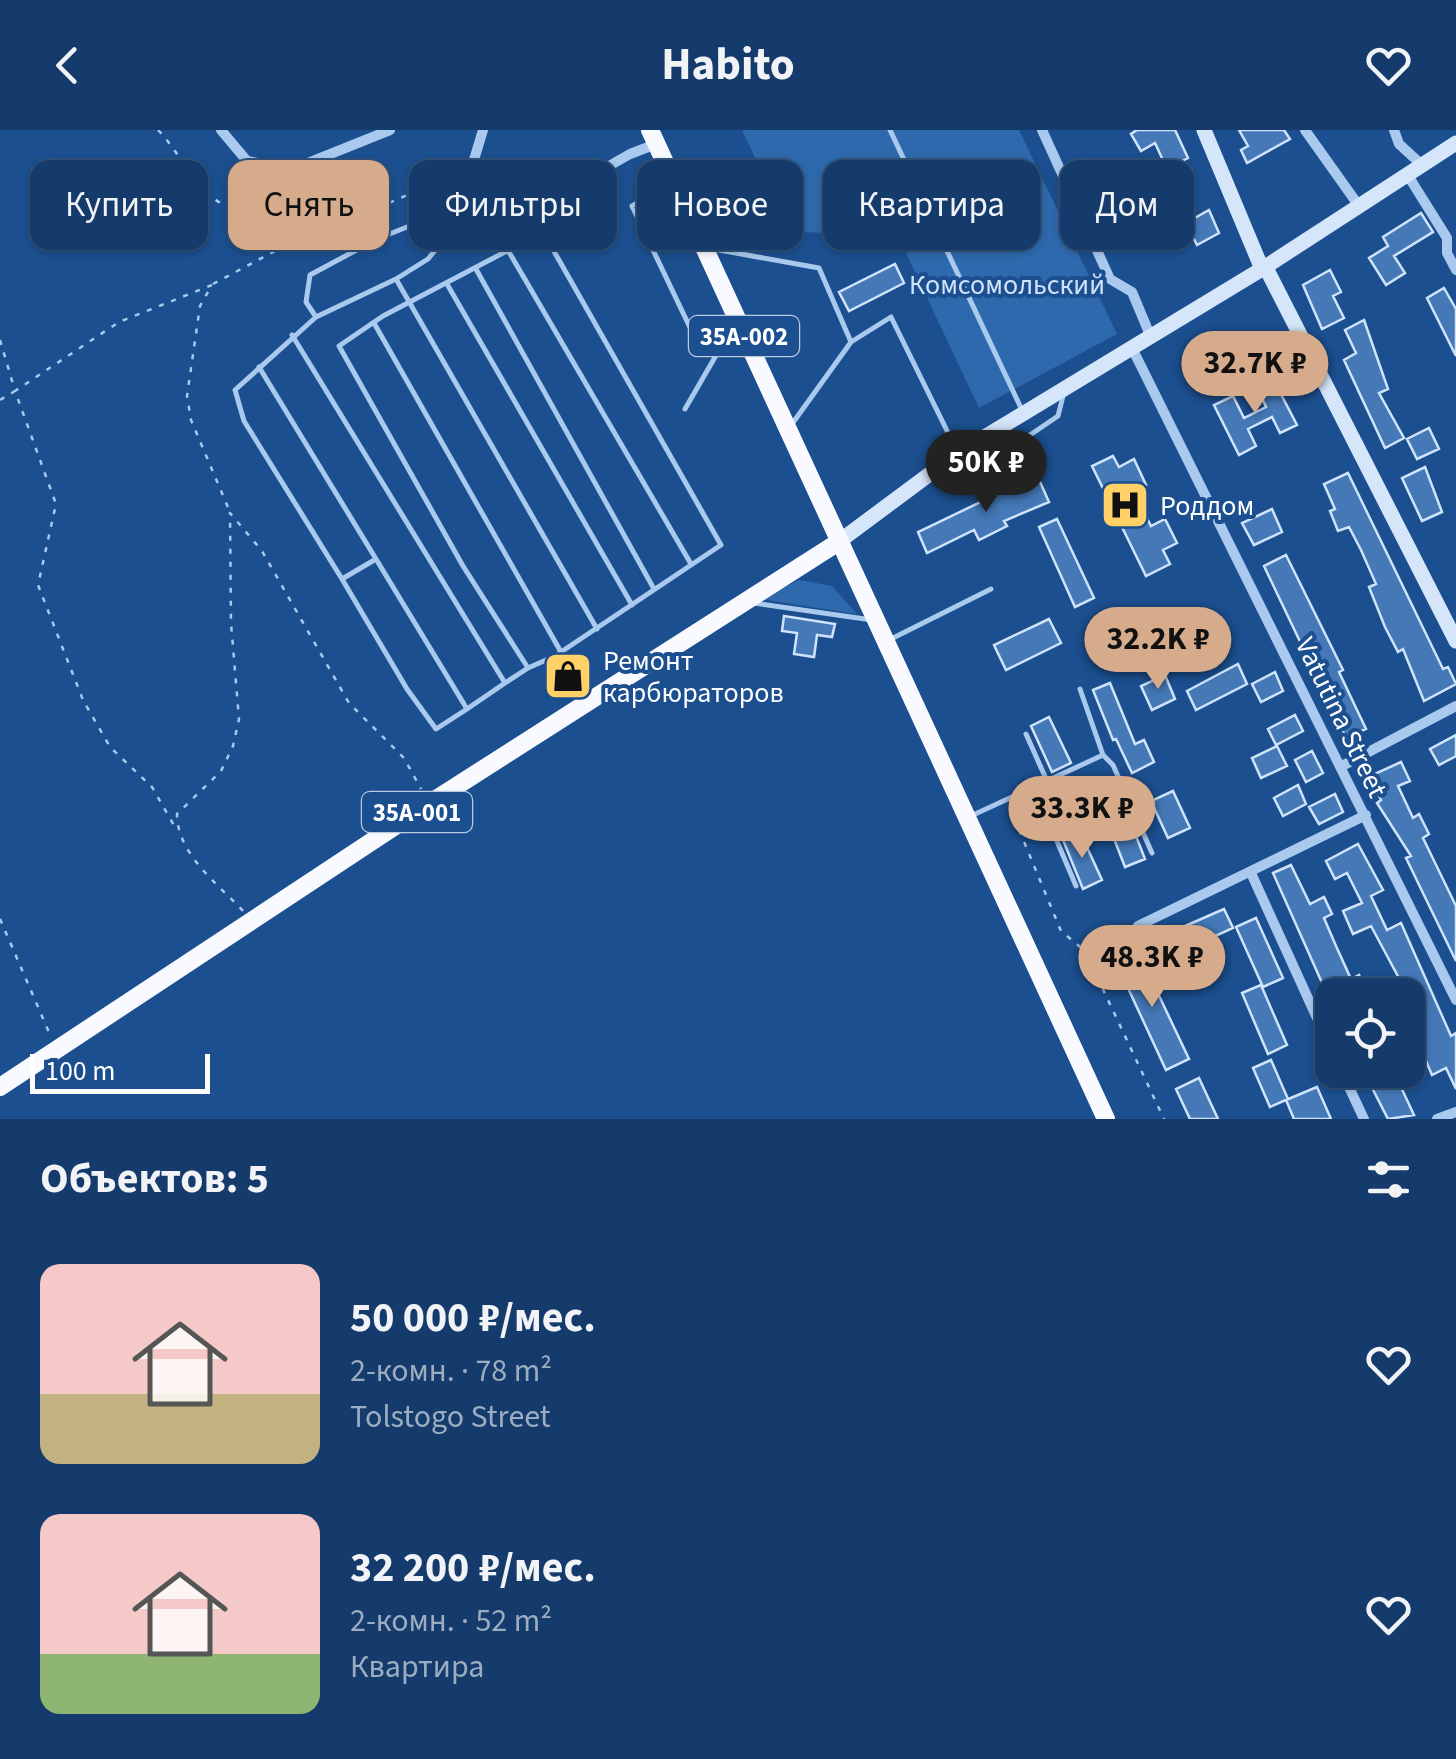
<!DOCTYPE html>
<html lang="ru">
<head>
<meta charset="utf-8">
<style>
	body { margin:0; font-family:"Source Sans 3",sans-serif; background:#1d4271; color:#f1f3f6; height:100vh; display:flex; flex-direction:column; font-size:38px; white-space:nowrap }
	* { box-sizing:border-box; margin:0 }
	p { font-size:32px; color:#9dadc1 }
	.icon { flex:none; width:55px; height:55px; fill:none; stroke:currentColor; stroke-width:2; stroke-linecap:round; stroke-linejoin:round }
	.map { position:relative; height:989px; overflow:hidden }
	.drawer { display:flex; flex-direction:column; background:#143b6b; flex:1 }
	.drawer>* { flex:none }
	.guide { position:absolute; left:30px; top:30px; width:1398px; height:90px; display:flex; gap:20px }
	.controls { position:absolute; left:1315px; top:848px; display:grid; gap:20px }
	.controls a { display:grid; place-items:center; width:110px; height:110px; border-radius:20px; background:#143b6b; box-shadow:0 2px 8px #0004,0 0 0 2px #33557e; font-size:50px }
	.scale { position:absolute; left:30px; bottom:25px; width:180px; box-sizing:border-box; padding-left:10px; border:5px solid #fff; border-top:0; font-size:28px; line-height:35px; white-space:nowrap; color:#fff; -webkit-text-stroke:8px #1b4f8f; paint-order:stroke }
	.price { position:absolute; translate:-50% -85px; padding:0 22px; border-radius:35px; background:#d6ab8b; color:#111; font-size:32px; line-height:65px; filter:drop-shadow(0 2px 5px #0008) }
	.price::after { content:''; position:absolute; left:50%; top:60px; width:30px; height:22px; margin-left:-15px; background:inherit; clip-path:polygon(0 0,100% 0,50% 100%) }
	.price.active { background:#222; color:#fff }
	ul { padding:0; list-style:none }
	li { display:flex; align-items:center; gap:30px; height:250px; padding:0 40px }
	li span { display:grid; place-items:center; flex:none; width:280px; height:200px; border-radius:20px; color:#555 }
	li>.icon { margin-inline-start:auto }
	span .icon { width:120px; height:120px; fill:#fffc; stroke-width:1 }
	li b { font-size:42px }
	h2 { display:flex; justify-content:space-between; align-items:center; height:120px; padding:0 40px; font-size:42px }
	.chip { padding:0 35px; border-radius:20px; background:#143b6b; box-shadow:0 2px 8px #0004,0 0 0 2px #33557e; font-size:35px; line-height:90px }
	.chip.active { background:#d6ab8b; color:#111 }
	header { display:flex; justify-content:space-between; align-items:center; height:130px; padding:0 40px; background:#143b6b; font-size:45px; font-weight:700 }
	.map>svg:first-child { display:block }
	.green { fill:#2e69ad }
	.building { fill:#4478b7; stroke:#cfe3fa; stroke-width:2.5 }
	.lines { fill:none; stroke-linecap:round; stroke-linejoin:round }
	.path { stroke:#a9c9ee; stroke-width:2.5; stroke-dasharray:5 8; stroke-linecap:butt }
	.service { stroke:#a9c9ee; stroke-width:5 }
	.minor { stroke:#a9c9ee; stroke-width:10 }
	.secondary { stroke:#d6e6fa; stroke-width:15 }
	.trunk { stroke:#f8faff; stroke-width:18 }
	.labels { text-anchor:middle; stroke-width:8; stroke-linejoin:round; paint-order:stroke }
	.shield { fill:#1b4f8f; stroke:#bbcadd; stroke-width:2.5 }
	.shield-label { font-size:25px; font-weight:bold; fill:#fff }
	.park-label { font-size:28px; fill:#cfe3fa; stroke:#1b4f8f }
	.poi-label { font-size:28px; fill:#fff; stroke:#1b4f8f; text-anchor:start }
	.street-label { font-size:28px; fill:#fff; stroke:#1b4f8f }
</style>
</head>
<body>
<header><svg class="icon" aria-label="back" viewBox="0 0 24 24"><path d="M15 5l-7 7 7 7"/></svg>Habito<svg class="icon" aria-label="heart" viewBox="0 0 24 24"><path d="M12 20l-8-8c-3-5 5-10 8-4 3-6 11-1 8 4z"/></svg></header>
<div class="map">
<svg width="1456" height="989" viewBox="0 0 1456 989">
	<rect width="100%" height="100%" fill="#1b4f8f"/>
	<path class="green" d="M742,0H1019L1117,204L979,278L897,104L790,102Z
		M799,450L832,456L857,484L761,469Z"/>
	<path class="building" d="M1137,0H1175L1188,28L1167,39L1155,13L1141,21L1131,4Z
		M1239,0H1284L1290,9L1247,33L1241,20L1248,16Z
		M1129,49L1156,100L1135,112L1108,61Z
		M1209,80L1219,103L1197,115L1186,93Z
		M1421,83L1433,102L1394,126L1405,143L1386,155L1369,128L1388,116L1383,107Z
		M895,134L904,153L849,181L839,162Z
		M1330,140L1341,162L1333,166L1344,188L1322,199L1303,155Z
		M1444,158L1456,179V226L1427,168Z
		M1364,190L1388,259L1379,263L1404,308L1385,318L1344,230L1356,223L1345,200Z
		M1272,247L1297,295L1280,303L1272,287L1248,299L1256,316L1239,325L1214,275L1233,266L1244,288L1266,277L1256,255Z
		M1429,298L1439,319L1417,329L1407,309Z
		M1113,326L1119,337L1134,329L1146,355L1133,361L1151,396L1165,389L1177,413L1163,420L1170,434L1146,446L1092,336Z
		M1425,337L1442,382L1422,391L1402,348Z
		M1348,343L1443,539L1448,537L1456,554L1424,571L1403,519L1398,522L1385,497L1369,457L1376,454L1361,420L1349,397L1338,401L1330,381L1335,379L1324,354Z
		M1037,345L1049,372L1004,391L1007,396L979,410L974,400L927,423L918,402Z
		M1272,379L1282,402L1254,415L1242,393Z
		M1057,389L1094,468L1075,477L1039,397Z
		M1286,425L1343,540L1339,542L1366,599L1346,608L1264,436Z
		M784,486L835,494L832,507L817,505L814,527L794,524L797,503L782,501Z
		M1049,489L1061,513L1006,540L994,515Z
		M1238,534L1247,554L1196,580L1187,561Z
		M1275,542L1283,561L1261,572L1252,554Z
		M1165,545L1175,569L1152,580L1141,556Z
		M1110,553L1135,614L1144,610L1154,632L1132,643L1116,609L1113,610L1093,560Z
		M1295,585L1303,601L1276,615L1268,599Z
		M1049,587L1071,633L1052,642L1031,596Z
		M1456,605V626L1439,635L1430,619Z
		M1277,616L1287,636L1261,648L1252,628Z
		M1312,621L1323,643L1306,652L1295,630Z
		M1401,632L1410,651L1398,656L1413,688L1419,684L1429,704L1423,708L1456,776V831L1406,728L1411,726L1377,673L1381,670L1370,646Z
		M1298,655L1306,674L1283,686L1274,668Z
		M1173,661L1190,698L1168,708L1151,671Z
		M1335,664L1343,682L1319,694L1309,677Z
		M1124,675L1145,729L1125,737L1104,683Z
		M1080,702L1102,750L1083,759L1063,710Z
		M1358,714L1383,760L1371,766L1387,800L1401,793L1451,906L1456,903V959L1446,938L1432,945L1410,893L1416,890L1408,865L1371,796L1353,804L1343,781L1362,773L1347,743L1335,749L1326,731Z
		M1291,735L1310,774L1324,767L1332,784L1324,788L1336,816L1351,849L1359,845L1368,865H1336L1330,853L1323,855L1273,743Z
		M1224,779L1233,798L1176,824L1167,804Z
		M1256,788L1283,848L1263,857L1236,797Z
		M1137,819L1189,929L1166,940L1115,830Z
		M1261,855L1287,915L1268,924L1242,863Z
		M1271,930L1288,969L1270,977L1253,938Z
		M1379,940H1404L1409,951L1400,955L1414,985L1388,989L1366,946Z
		M1199,948L1218,989H1190L1176,959Z
		M1317,957L1331,989H1294L1286,970Z"/>
	<g class="lines">
		<path class="path" d="M158,0C185,28 195,65 233,79L280,47
			M248,42C252,77 257,94 287,113
			M234,80L264,98L260,129
			M213,154L333,90L382,76L437,52L456,58
			M0,210L15,261L119,192L212,155L200,176L187,266L191,290L230,382
			M0,270L15,261L56,374L38,455L83,570L110,617L152,657L176,699
			M1022,674L1020,702L1061,801L1085,821L1164,989
			M243,781C218,754 177,724 177,684L221,641L233,616L239,589L231,493L230,383L262,421L349,573L404,628L421,659
			M0,789L51,907"/>
		<path class="service" d="M890,0L1022,280
			M672,54L632,76L695,208L734,191
			M708,118L819,138L851,212L792,294
			M509,122L691,434
			M476,139L654,459
			M396,149L316,187L306,172L310,145L377,109L427,89L441,113L428,129L396,149L597,499
			M447,154L632,475
			M374,193L561,522
			M292,205L505,553L467,579
			M851,212L891,187L957,321
			M259,237L376,429L342,449L244,291L235,260L316,187
			M685,279L733,196
			M937,344L959,353L1058,286L1063,266
			M342,449L407,559L436,599L467,579L376,429
			M754,473L872,490
			M891,509L991,459
			M555,526L528,538L463,436L339,216L383,186L543,102L721,415L555,526L580,574
			M505,553L528,538
			M1026,604L1047,651
			M1103,625L1113,635L1152,723
			M1034,657L1076,756
			M973,685L1103,625L1080,559"/>
		<path class="minor" d="M221,0L247,31L293,39L390,0
			M483,0L467,53L471,79L491,93L512,91L630,24L656,14
			M1042,0L1110,149L1132,162L1150,205
			M1305,0L1359,76
			M1394,0L1399,14L1422,35
			M1407,44L1447,108V123L1456,140
			M1132,218L1456,870
			M1342,636L1456,576
			M1251,743L1332,921
			M1138,796L1366,685
			M1341,940L1364,989
			M1437,989L1456,982"/>
		<path class="secondary" d="M1204,0L1262,139
			M1265,136L1456,511
			M837,413L958,323L1262,139L1456,13"/>
		<path class="trunk" d="M650,0L1106,989
			M0,957L430,673L837,413"/>
	</g>
	<defs>
		<g id="hospital-square" transform="scale(2.5)"><rect x="-9" y="-9" width="18" height="18" rx="4" fill="#ffd166" stroke="#1b4f8f"/><path d="M-5-5h3v3.5h4V-5h3V5h-3V1.5h-4V5h-3Z" fill="#111"/></g>
		<g id="shop-square" transform="scale(2.5)"><rect x="-9" y="-9" width="18" height="18" rx="4" fill="#ffd166" stroke="#1b4f8f"/><path d="M-5-2.5h2.3a2.7 3.5 0 0 1 5.4 0H5L5.5 6h-11ZM-1.5-2.5h3a1.5 2.3 0 0 0-3 0Z" fill="#111"/></g>
	</defs>
	<g fill-rule="evenodd">
		<use href="#hospital-square" x="1125" y="375"/>
		<use href="#shop-square" x="568" y="546"/>
	</g>
	<g class="labels">
		<g class="shield">
			<rect x="689" y="186" width="110" height="40" rx="8"/>
			<rect x="362" y="662" width="110" height="40" rx="8"/>
		</g>
		<g class="shield-label">
			<text x="744" y="215">35А-002</text>
			<text x="417" y="691">35А-001</text>
		</g>
		<g class="park-label">
			<text x="1007" y="164">Комсомольский</text>
		</g>
		<g class="poi-label">
			<text x="1160" y="385">Роддом</text>
			<text x="603" y="540">Ремонт<tspan x="603" dy="32">карбюраторов</tspan></text>
		</g>
		<g class="street-label">
			<text transform="translate(1342 587) rotate(64)" y="10">Vatutina Street</text>
		</g>
	</g>
</svg>
<div class="controls">
<a><svg class="icon" aria-label="locate" viewBox="0 0 24 24"><circle cx="12" cy="12" r="6"/><path d="M12 2v4M12 18v4M2 12h4M18 12h4"/></svg></a>
</div>
<div class="scale">100 m</div>
<b class="price" style="left:1255px;top:286px">32.7K ₽</b>
<b class="price active" style="left:986px;top:385px">50K ₽</b>
<b class="price" style="left:1158px;top:562px">32.2K ₽</b>
<b class="price" style="left:1082px;top:731px">33.3K ₽</b>
<b class="price" style="left:1152px;top:880px">48.3K ₽</b>
<div class="guide">
<a class="chip">Купить</a>
<a class="chip active">Снять</a>
<a class="chip">Фильтры</a>
<a class="chip">Новое</a>
<a class="chip">Квартира</a>
<a class="chip">Дом</a>
</div>
</div>
<section class="drawer">
<h2>Объектов: 5<svg class="icon" aria-label="filters" viewBox="0 0 24 24"><path d="M4 7h16M4 17h16"/><circle cx="9" cy="7" r="2"/><circle cx="15" cy="17" r="2"/></svg></h2>
<ul>
<li><span style="background:linear-gradient(#f6c9c9 65%,#c2b280 0)"><svg class="icon" aria-label="home" viewBox="0 0 24 24"><path d="M3 11l9-7 9 7M6 9v11h12V9"/></svg></span><div><b>50 000 ₽/мес.</b><p>2-комн. · 78 m²</p><p>Tolstogo Street</p></div><svg class="icon" aria-label="heart" viewBox="0 0 24 24"><path d="M12 20l-8-8c-3-5 5-10 8-4 3-6 11-1 8 4z"/></svg></li>
<li><span style="background:linear-gradient(#f6c9c9 70%,#8fb573 0)"><svg class="icon" aria-label="home" viewBox="0 0 24 24"><path d="M3 11l9-7 9 7M6 9v11h12V9"/></svg></span><div><b>32 200 ₽/мес.</b><p>2-комн. · 52 m²</p><p>Квартира</p></div><svg class="icon" aria-label="heart" viewBox="0 0 24 24"><path d="M12 20l-8-8c-3-5 5-10 8-4 3-6 11-1 8 4z"/></svg></li>
</ul>
</section>
</body>
</html>
